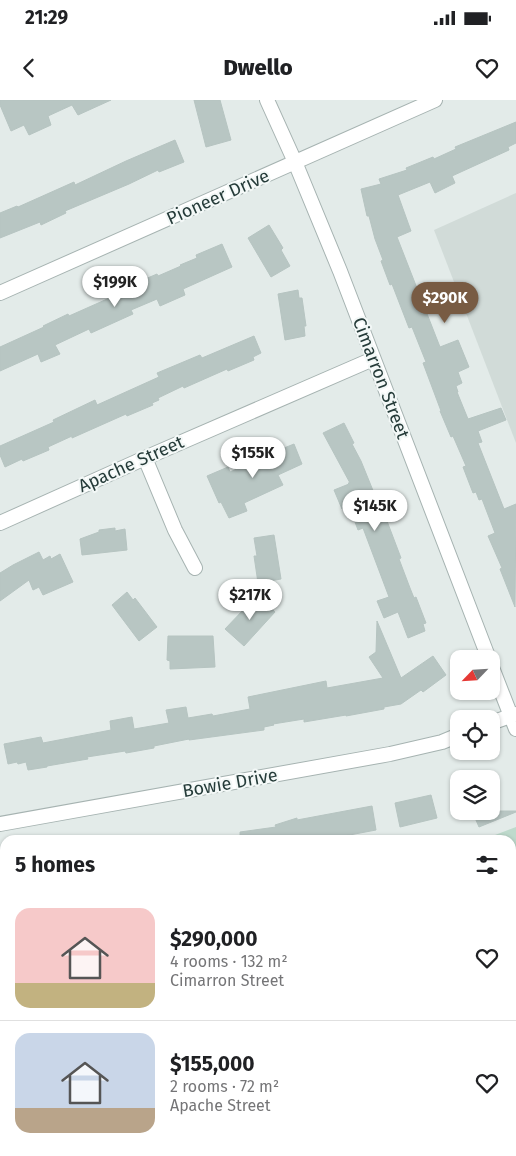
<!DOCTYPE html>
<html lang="en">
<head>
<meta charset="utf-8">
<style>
	body { margin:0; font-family:"Fira Sans",sans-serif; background:#f2f2f2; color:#202124; height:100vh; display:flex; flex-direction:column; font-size:19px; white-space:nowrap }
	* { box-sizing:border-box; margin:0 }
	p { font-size:16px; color:#757577 }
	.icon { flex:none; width:28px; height:28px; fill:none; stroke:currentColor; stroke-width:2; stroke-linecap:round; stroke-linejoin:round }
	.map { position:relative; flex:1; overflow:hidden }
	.side { position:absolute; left:0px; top:735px; width:516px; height:321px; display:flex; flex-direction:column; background:#fff; border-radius:15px 15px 0 0; box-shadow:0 1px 4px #0004 }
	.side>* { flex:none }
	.needle { width:32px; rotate:245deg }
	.controls { position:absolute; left:450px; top:550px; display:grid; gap:10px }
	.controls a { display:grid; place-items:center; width:50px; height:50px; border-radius:10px; background:#fff; box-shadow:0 1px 4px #0004; font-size:25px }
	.price { position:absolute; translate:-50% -42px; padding:0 11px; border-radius:18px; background:#fff; color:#222; font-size:16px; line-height:32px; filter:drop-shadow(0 1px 2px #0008) }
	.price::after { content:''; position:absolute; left:50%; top:30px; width:15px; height:11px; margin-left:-8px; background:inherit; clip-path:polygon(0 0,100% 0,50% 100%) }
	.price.current { background:#785b43; color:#fff }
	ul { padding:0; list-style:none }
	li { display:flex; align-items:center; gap:15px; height:125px; padding:0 15px }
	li+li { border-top:1px solid #e0e0e0 }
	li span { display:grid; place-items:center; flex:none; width:140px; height:100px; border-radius:15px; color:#555 }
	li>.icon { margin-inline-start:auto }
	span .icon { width:60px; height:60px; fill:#fffc; stroke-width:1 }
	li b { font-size:21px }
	h2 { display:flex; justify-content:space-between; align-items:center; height:60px; padding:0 15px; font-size:21px }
	.status { display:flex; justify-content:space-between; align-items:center; height:35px; padding:0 25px; background:#fff; direction:ltr }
	.status svg { height:14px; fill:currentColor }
	header { display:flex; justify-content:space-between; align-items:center; height:65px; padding:0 15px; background:#fff; font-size:22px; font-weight:800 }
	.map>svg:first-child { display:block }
	.built { fill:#d1dbd8 }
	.green { fill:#bedacc }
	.building { fill:#b8c6c3; stroke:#b6c4c1 }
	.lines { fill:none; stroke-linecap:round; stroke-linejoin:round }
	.minor-casing { stroke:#a6b3b1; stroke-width:16 }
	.motorway-casing { stroke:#c2c8c8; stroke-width:17 }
	.minor { stroke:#fff; stroke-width:14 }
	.motorway { stroke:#336364; stroke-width:15 }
	.labels { text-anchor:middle; stroke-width:4; stroke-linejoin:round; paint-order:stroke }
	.street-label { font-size:18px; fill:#253b39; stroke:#f3f8f7 }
</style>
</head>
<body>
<div class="status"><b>21:29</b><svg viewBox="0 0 49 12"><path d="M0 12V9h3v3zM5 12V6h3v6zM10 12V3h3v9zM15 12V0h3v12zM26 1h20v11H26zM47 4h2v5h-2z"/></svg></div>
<header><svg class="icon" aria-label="back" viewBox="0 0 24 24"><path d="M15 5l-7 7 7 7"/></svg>Dwello<svg class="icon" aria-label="heart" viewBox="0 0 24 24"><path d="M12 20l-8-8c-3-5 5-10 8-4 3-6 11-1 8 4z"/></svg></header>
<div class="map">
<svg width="516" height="1056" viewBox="0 0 516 1056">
	<rect width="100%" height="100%" fill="#e3ebe9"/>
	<path class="built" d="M516,93V343L434,130Z"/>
	<path class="green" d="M516,727V830H511V740H482Z
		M0,828H5V913H0Z"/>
	<path class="building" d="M0,0H111L78,15L72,5L48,16L51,25L29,35L24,25L11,31L0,5Z
		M194,0H220L231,40L206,47Z
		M516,22V43L508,47L509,50L452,76L455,83L435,93L430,82L398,95L411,131L397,137L440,247L458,240L469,267L458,272L462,283L456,286L458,292H457L468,319L501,308L506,320L478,331L482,342L478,343L504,409L516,404L515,507L500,469L502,468L488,436L495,433L482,399L479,400L476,392L473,393L463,367L466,366L453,336L451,337L440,311H441L423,263L426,262L412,227L409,228L392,184L390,185L381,161L383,160L375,139L369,116H367L361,89L381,84L379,79L407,70L406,68L433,57L434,59L456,49L455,47Z
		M175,40L184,62L159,72L158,70L129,84L65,111L66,113L41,125L40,122L0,138V113L17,106L18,107L74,82L75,85L126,61Z
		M269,125L283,148L281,150L290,166L271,177L248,138Z
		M222,144L232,167L183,189L185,195L160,206L157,199L131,210L133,214L91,233L89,229L55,245L60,254L41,262L38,254L0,271V247L44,227L43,226L68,214L69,216L132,188L131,185L157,174L158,176L181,166L180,165L197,158L196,155Z
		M298,190L299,198H302L306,226H304L305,236L285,240L278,194Z
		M254,236L261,253L253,257L254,260L228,271L227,269L184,288L183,286L158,298L159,300L152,303L153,305L127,316L126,314L72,338V336L48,347L49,350L23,361L22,359L5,367L0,355V346L54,322L53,320L95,300L97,305L159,277L157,273L200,255L202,258Z
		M344,323L354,343L352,344L361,361L374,393L376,392L401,458L399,459L410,488L414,498L416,497L426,523L423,524L425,531L408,538L398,512L384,518L377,501L389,497L363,428L358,430L349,406L342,409L334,390L349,384L348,383H350L323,333Z
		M294,344L302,364L278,375L283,385L244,403L247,411L229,418L221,402L219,403L207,376L228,367L230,372L259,359L258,357L283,346L284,348Z
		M115,428V431L125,429L127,450L82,455L80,439L99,432V430Z
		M274,435L281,479L258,483L254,456H257L254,438Z
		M39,452L43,460L50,456L51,459L60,454L73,482L43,495L39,487L33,490L29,480L0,501V473L13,465Z
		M127,492L133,500L135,498L157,527L139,541L112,505Z
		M259,496L275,512L244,546L225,529L245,508L246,509Z
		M377,521L401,578L433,556L446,575L423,592L421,590L401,604L384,607V609L346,616V615L304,622V619L273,624L274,625L264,627V630L189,640V639L154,646V648L126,653L125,651L87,657L88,659L47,666V667L28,670L26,662L18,664L17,662L8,664L4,644L41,637L43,643L111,630L110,621L132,617L134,629L169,623L166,610L186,607L188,618L212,614L213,616L250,609L248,597L326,581L327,588L383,578L369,557L376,552Z
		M168,536H213L215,567L170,569V561L167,560Z
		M431,695L437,718L400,727L395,703Z
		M372,706L376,730L323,740H240V732L276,727L275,725L297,718V720Z
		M472,711H516V712L479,727Z"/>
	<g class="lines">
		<g class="minor-casing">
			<path id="minor" d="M267,0L295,62L340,171L489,559
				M0,193L435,0
				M145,358L175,430L195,468
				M0,423L145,358L373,259
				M491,565L516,629
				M491,623L516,614
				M0,724L390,654L442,642L459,635"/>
		</g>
		<g class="motorway-casing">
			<path id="motorway" d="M511,848L516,847
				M511,892L516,891
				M0,926H5
				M511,934L516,933
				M0,967L5,966
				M511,997L516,996
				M0,1007H5
				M0,1036L5,1035
				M511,1037L516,1036
				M184,1056L213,1051
				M424,1056L445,1051"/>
		</g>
		<use href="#minor" class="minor"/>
		<use href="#motorway" class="motorway"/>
	</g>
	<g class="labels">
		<g class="street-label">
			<text transform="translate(218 97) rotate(-24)" y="6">Pioneer Drive</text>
			<text transform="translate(381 278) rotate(69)" y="6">Cimarron Street</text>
			<text transform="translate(131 364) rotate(-24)" y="6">Apache Street</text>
			<text transform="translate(230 683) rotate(-10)" y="6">Bowie Drive</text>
		</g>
	</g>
</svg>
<div class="controls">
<a><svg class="needle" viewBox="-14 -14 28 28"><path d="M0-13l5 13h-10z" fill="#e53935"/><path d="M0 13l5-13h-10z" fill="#757577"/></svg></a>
<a><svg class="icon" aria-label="locate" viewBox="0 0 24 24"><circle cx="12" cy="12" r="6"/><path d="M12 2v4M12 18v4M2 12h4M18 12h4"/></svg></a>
<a><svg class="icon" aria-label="layers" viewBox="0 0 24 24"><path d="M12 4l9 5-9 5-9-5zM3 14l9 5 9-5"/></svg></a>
</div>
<b class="price" style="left:115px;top:208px">$199K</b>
<b class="price current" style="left:445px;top:224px">$290K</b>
<b class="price" style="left:253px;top:379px">$155K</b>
<b class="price" style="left:375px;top:432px">$145K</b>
<b class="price" style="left:250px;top:521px">$217K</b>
<section class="side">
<h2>5 homes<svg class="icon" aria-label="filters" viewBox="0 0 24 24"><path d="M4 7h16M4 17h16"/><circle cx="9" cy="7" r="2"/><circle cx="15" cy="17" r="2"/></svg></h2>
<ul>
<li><span style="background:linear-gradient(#f6c9c9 75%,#c2b280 0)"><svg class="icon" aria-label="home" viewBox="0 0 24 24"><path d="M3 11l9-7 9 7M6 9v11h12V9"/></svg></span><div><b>$290,000</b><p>4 rooms · 132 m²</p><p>Cimarron Street</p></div><svg class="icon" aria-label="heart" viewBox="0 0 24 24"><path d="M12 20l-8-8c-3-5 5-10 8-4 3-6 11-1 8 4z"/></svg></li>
<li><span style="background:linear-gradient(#c9d6e8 75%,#b9a48a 0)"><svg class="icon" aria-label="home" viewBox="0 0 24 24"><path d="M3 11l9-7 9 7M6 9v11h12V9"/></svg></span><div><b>$155,000</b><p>2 rooms · 72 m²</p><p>Apache Street</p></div><svg class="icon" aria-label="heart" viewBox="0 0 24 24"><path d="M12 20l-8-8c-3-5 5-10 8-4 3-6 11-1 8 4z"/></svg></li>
</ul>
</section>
</div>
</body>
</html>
